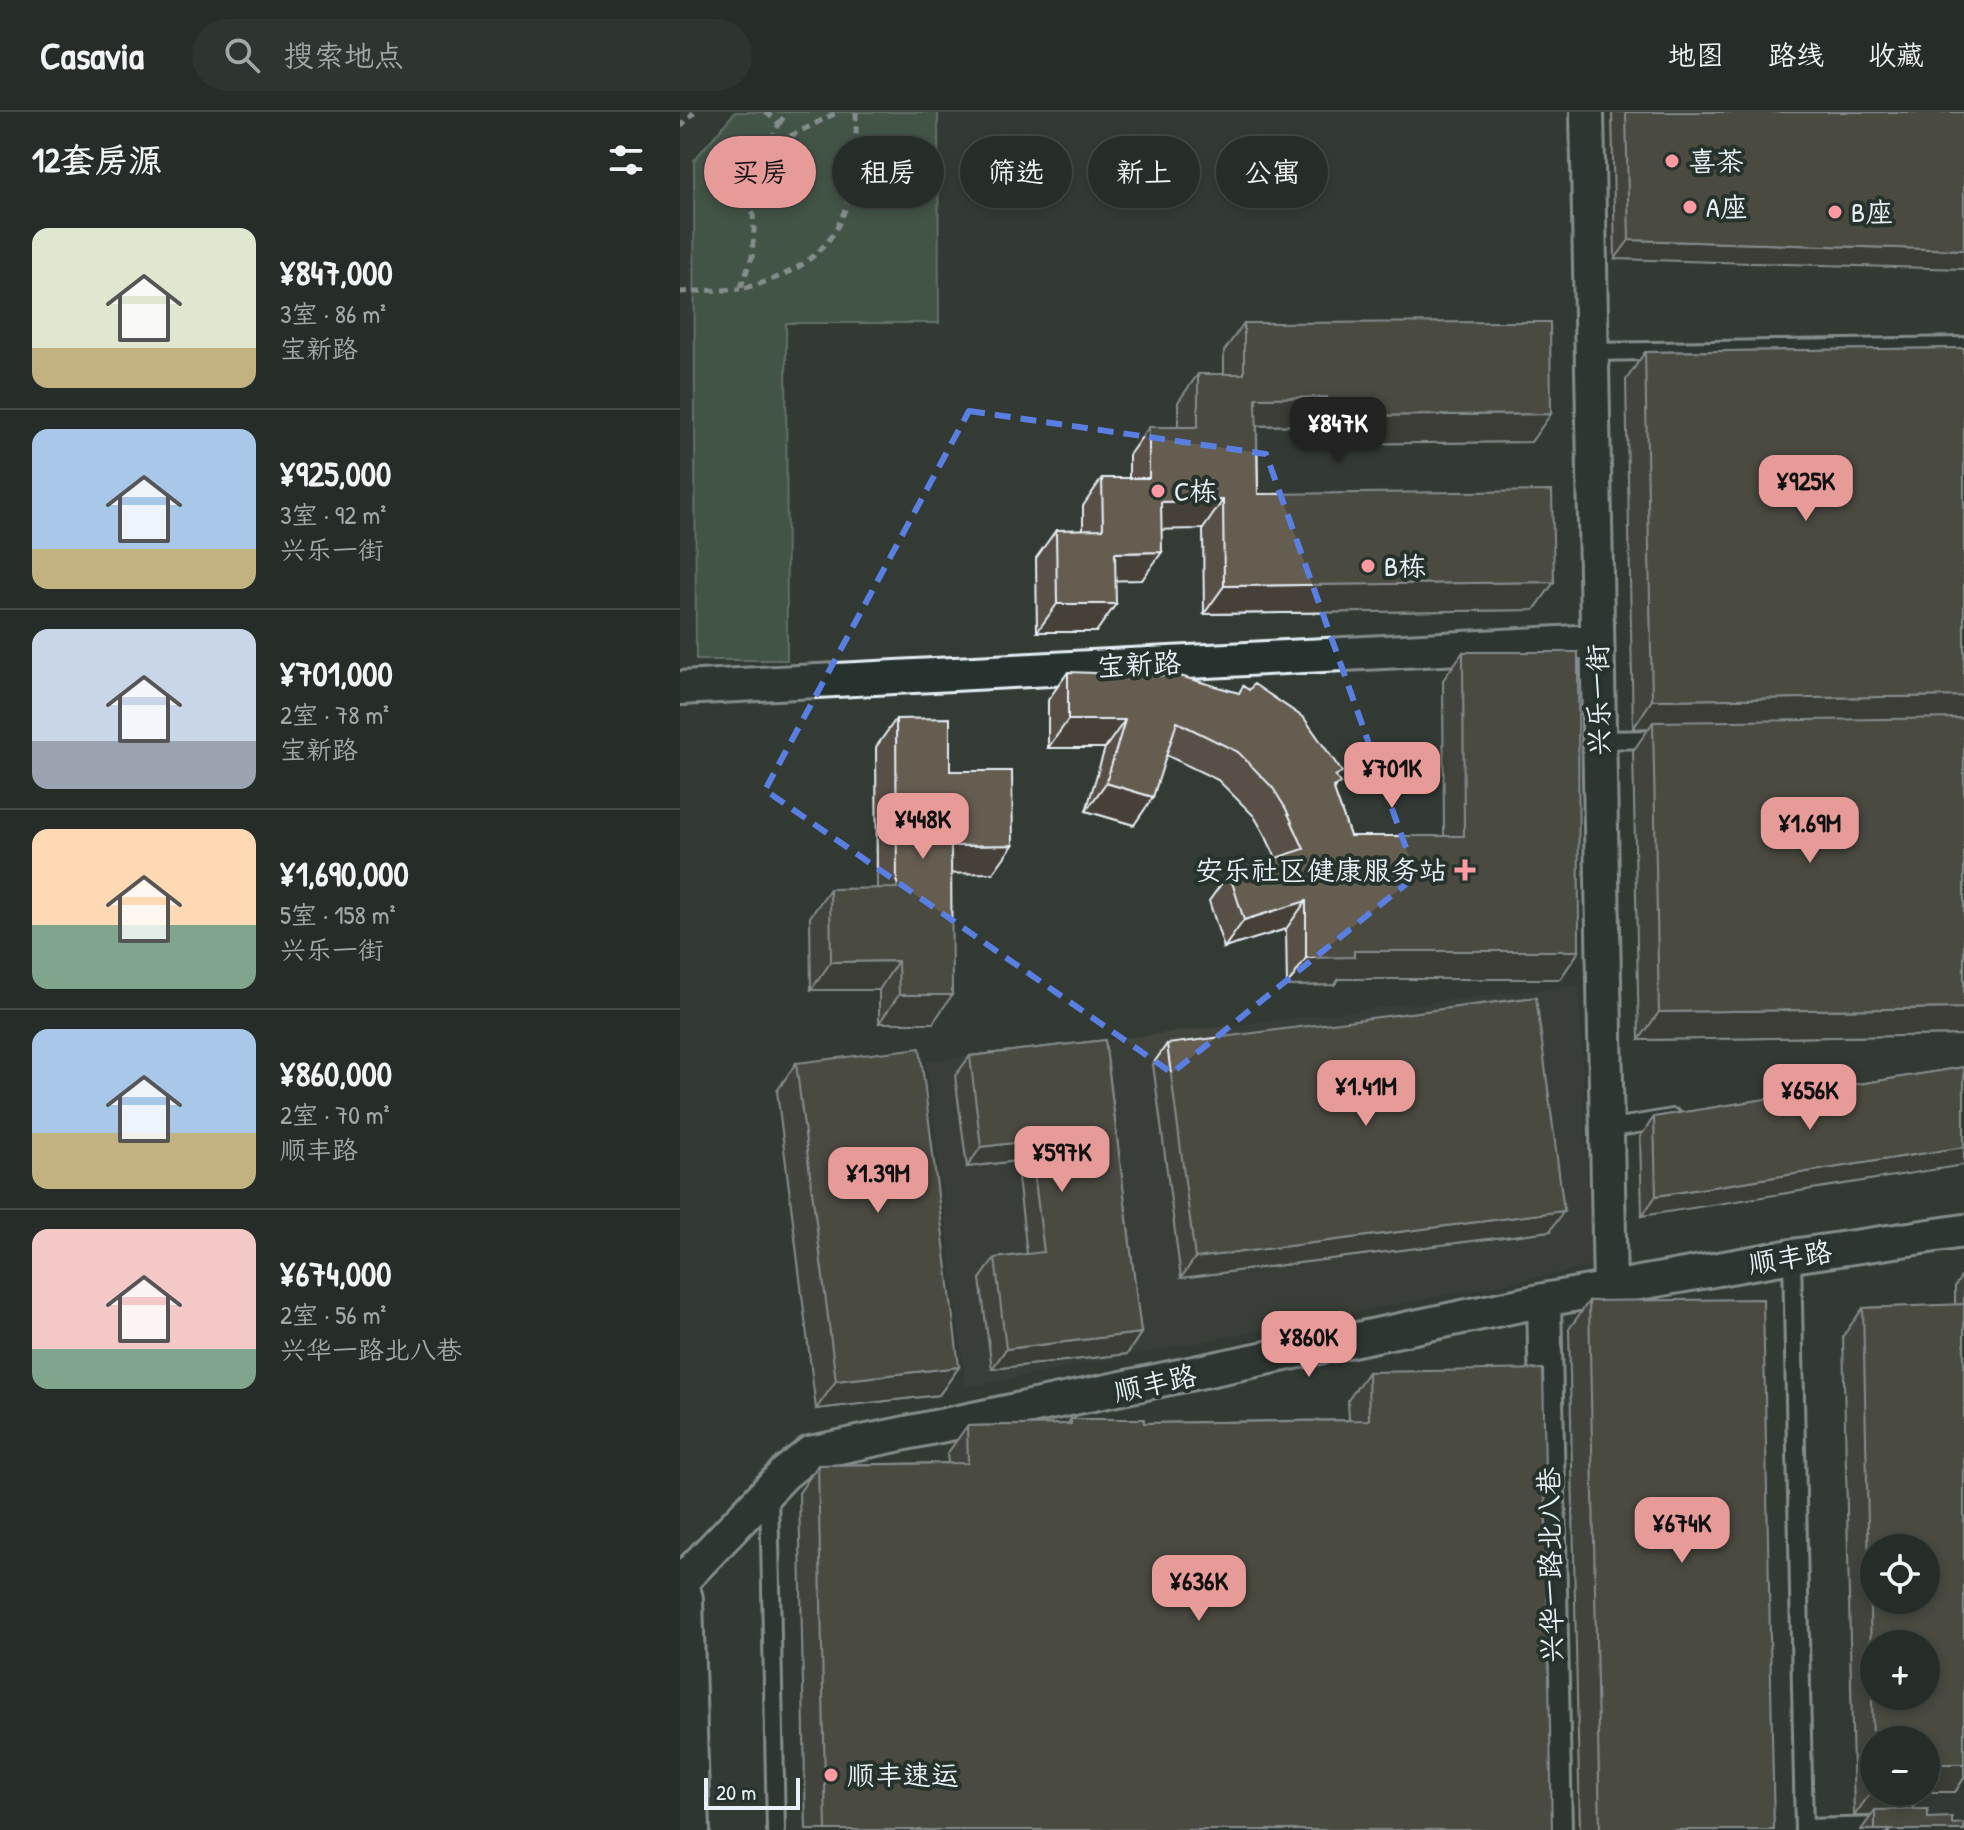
<!DOCTYPE html>
<html lang="zh">
<head>
<meta charset="utf-8">
<style>
	body { margin:0; font-family:"Patrick Hand","LXGW WenKai TC",sans-serif; background:#2e342f; color:#f1f3f6; height:100vh; display:flex; flex-direction:column; font-size:30px; white-space:nowrap }
	* { box-sizing:border-box; margin:0 }
	p { font-size:26px; color:#a4a7a7 }
	.icon { flex:none; width:44px; height:44px; fill:none; stroke:currentColor; stroke-width:2; stroke-linecap:round; stroke-linejoin:round }
	.map { position:relative; flex:1; overflow:hidden }
	.panel { display:flex; flex-direction:column; background:#262c27; width:680px }
	.panel>* { flex:none }
	.guide { position:absolute; left:24px; top:24px; width:760px; height:72px; display:flex; gap:16px }
	.buttons { position:absolute; left:1180px; top:1422px; display:grid; gap:16px }
	.buttons a { display:grid; place-items:center; width:80px; height:80px; border-radius:50%; background:#262c27; box-shadow:0 4px 12px #0003,0 0 0 2px #424844; font-size:40px }
	.scale { position:absolute; left:24px; bottom:20px; width:96px; box-sizing:border-box; padding-left:8px; border:4px solid #e8f1f8; border-top:0; font-size:22px; line-height:28px; white-space:nowrap; color:#e8f1f8; -webkit-text-stroke:6px #26332d; paint-order:stroke }
	.price { position:absolute; translate:-50% -68px; padding:0 18px; border-radius:16px; background:#e69b98; color:#111; font-size:26px; line-height:52px; filter:drop-shadow(0 2px 4px #0008) }
	.price::after { content:''; position:absolute; left:50%; top:48px; width:24px; height:18px; margin-left:-12px; background:inherit; clip-path:polygon(0 0,100% 0,50% 100%) }
	.price.active { background:#222; color:#fff }
	ul { padding:0; list-style:none }
	li { display:flex; align-items:center; gap:24px; height:200px; padding:0 32px }
	li+li { border-top:2px solid #424844 }
	li span { display:grid; place-items:center; flex:none; width:224px; height:160px; border-radius:16px; color:#555 }
	li>.icon { margin-inline-start:auto }
	span .icon { width:96px; height:96px; fill:#fffc; stroke-width:1 }
	li b { font-size:34px }
	h2 { display:flex; justify-content:space-between; align-items:center; height:96px; padding:0 32px; font-size:34px }
	.chip { padding:0 28px; border-radius:36px; background:#262c27; box-shadow:0 4px 12px #0003,0 0 0 2px #424844; font-size:28px; line-height:72px }
	.chip.active { background:#e69b98; color:#111 }
	header { display:flex; align-items:center; gap:48px; box-sizing:border-box; height:112px; padding:0 40px; background:#262c27; border-bottom:2px solid #424844 }
	header strong { font-size:38px }
	nav { display:flex; gap:44px; margin-inline-start:auto; font-size:28px }
	.search { width:560px; height:72px; background:#2e342f; display:flex; align-items:center; gap:20px; box-sizing:border-box; padding:0 28px; border-radius:44px; color:#a4a7a7; font-size:30px }
	main { display:flex; flex:1; min-height:0 }
	.map>svg:first-child { display:block }
	.built { fill:#42453d }
	.green { fill:#55735a; stroke:#9eb2a9; stroke-width:2 }
	.lines { fill:none; stroke-linecap:round; stroke-linejoin:round }
	.service-casing { stroke:#e8f1f8; stroke-width:22 }
	.minor-casing { stroke:#e8f1f8; stroke-width:38 }
	.secondary-casing { stroke:#e8f1f8; stroke-width:50 }
	.path { stroke:#e8f1f8; stroke-width:5; stroke-dasharray:8 6; stroke-linecap:butt }
	.service { stroke:#26332d; stroke-width:16 }
	.minor { stroke:#26332d; stroke-width:32 }
	.secondary { stroke:#26332d; stroke-width:44 }
	.wall { fill:#585046; stroke:#e8f1f8; stroke-width:2 }
	.shaded-wall { fill:#474139; stroke:#e8f1f8; stroke-width:2 }
	.building { fill:#665d51; stroke:#e8f1f8; stroke-width:2; fill-rule:evenodd }
	.marked { fill:none; stroke:#5a7fe2; stroke-width:6; stroke-dasharray:16 10; stroke-linejoin:round }
	.poi-dot { fill:#ff9aa2; stroke:#26332d; stroke-width:3 }
	.labels { text-anchor:middle; stroke-width:8; stroke-linejoin:round; paint-order:stroke }
	.poi-label { font-size:28px; fill:#e8f1f8; stroke:#26332d; text-anchor:start }
	.street-label { font-size:28px; fill:#e8f1f8; stroke:#26332d }
</style>
</head>
<body>
<header>
<strong>Casavia</strong>
<div class="search"><svg class="icon" aria-label="search" viewBox="0 0 24 24"><circle cx="10" cy="10" r="6"/><path d="M15 15l6 6"/></svg>搜索地点</div>
<nav><a>地图</a><a>路线</a><a>收藏</a></nav>
</header>
<main>
<section class="panel">
<h2>12套房源<svg class="icon" aria-label="filters" viewBox="0 0 24 24"><path d="M4 7h16M4 17h16"/><circle cx="9" cy="7" r="2"/><circle cx="15" cy="17" r="2"/></svg></h2>
<ul>
<li><span style="background:linear-gradient(#dfe7d0 75%,#c2b280 0)"><svg class="icon" aria-label="home" viewBox="0 0 24 24"><path d="M3 11l9-7 9 7M6 9v11h12V9"/></svg></span><div><b>¥847,000</b><p>3室 · 86 m²</p><p>宝新路</p></div></li>
<li><span style="background:linear-gradient(#a9c7e8 75%,#c2b280 0)"><svg class="icon" aria-label="home" viewBox="0 0 24 24"><path d="M3 11l9-7 9 7M6 9v11h12V9"/></svg></span><div><b>¥925,000</b><p>3室 · 92 m²</p><p>兴乐一街</p></div></li>
<li><span style="background:linear-gradient(#c9d6e8 70%,#9aa5b1 0)"><svg class="icon" aria-label="home" viewBox="0 0 24 24"><path d="M3 11l9-7 9 7M6 9v11h12V9"/></svg></span><div><b>¥701,000</b><p>2室 · 78 m²</p><p>宝新路</p></div></li>
<li><span style="background:linear-gradient(#ffd9b3 60%,#7fa58c 0)"><svg class="icon" aria-label="home" viewBox="0 0 24 24"><path d="M3 11l9-7 9 7M6 9v11h12V9"/></svg></span><div><b>¥1,690,000</b><p>5室 · 158 m²</p><p>兴乐一街</p></div></li>
<li><span style="background:linear-gradient(#a9c7e8 65%,#c2b280 0)"><svg class="icon" aria-label="home" viewBox="0 0 24 24"><path d="M3 11l9-7 9 7M6 9v11h12V9"/></svg></span><div><b>¥860,000</b><p>2室 · 70 m²</p><p>顺丰路</p></div></li>
<li><span style="background:linear-gradient(#f6c9c9 75%,#7fa58c 0)"><svg class="icon" aria-label="home" viewBox="0 0 24 24"><path d="M3 11l9-7 9 7M6 9v11h12V9"/></svg></span><div><b>¥674,000</b><p>2室 · 56 m²</p><p>兴华一路北八巷</p></div></li>
</ul>
</section>
<div class="map">
<svg width="1284" height="1718" viewBox="0 0 1284 1718">
	<rect width="100%" height="100%" fill="#333b34"/>
	<filter id="ink" filterUnits="userSpaceOnUse"><feTurbulence type="fractalNoise" baseFrequency=".0125" numOctaves="2"/><feDisplacementMap in="SourceGraphic" scale="16" xChannelSelector="R" yChannelSelector="G"/><feConvolveMatrix kernelMatrix="1 2 1 2 8 2 1 2 1" color-interpolation-filters="sRGB"/></filter>
	<g filter="url(#ink)">
		<path class="built" d="M899,873L911,1155L286,1275L246,949Z"/>
		<path class="green" d="M55,0H258L259,211H106L107,548H16L14,48Z"/>
		<g class="lines">
			<g class="service-casing">
				<path id="service" d="M911,240L1284,234
					M919,628L982,627
					M927,1017L993,1006
					M1112,1144L1124,1718
					M89,1380L96,1718
					M1124,1716L1202,1714"/>
			</g>
			<g class="minor-casing">
				<path id="minor" d="M907,0L930,1176
					M0,576L917,529
					M864,1188L875,1718
					M0,1471L104,1362L130,1341L864,1188L1112,1144L1284,1119"/>
			</g>
			<g class="secondary-casing">
				<path id="secondary" d="M0,1487L7,1718"/>
			</g>
			<path class="path" d="M86,0L99,12L71,70L74,118L72,145L60,177C161,154 178,96 176,0
				M99,12L107,0
				M0,15L14,0
				M85,37L158,0
				M0,180L60,177"/>
			<use href="#service" class="service"/>
			<use href="#minor" class="minor"/>
			<use href="#secondary" class="secondary"/>
		</g>
		<path class="wall" d="M932,0H1284L935,147Z
			M564,211L851,330L628,332L627,313L577,314L578,382L874,470L854,498L524,502L523,417H482L462,468H435L416,520H357L356,446L376,418H403V394L422,366H449V343L469,315H498V290L518,262H544V239Z
			M1284,236V923L959,928L953,639L969,616L953,617L946,268L965,240Z
			M783,540L899,839L880,867H659L654,873L607,874L606,817L544,836L529,789L549,761L596,746L586,725L574,704L538,668L486,643L454,713L406,699L425,636H368V588L388,560L657,667L654,678L670,724H764L763,568Z
			M216,607L270,659L313,761H271L253,911H199V878H131L130,805L150,777H197L196,635Z
			M425,928L461,1221L447,1242L312,1257L300,1167L315,1146L347,1142L336,1049L287,1055L275,964L290,944Z
			M487,932L870,1119L501,1166L473,952Z
			M116,951L279,1255L259,1283L136,1297L97,979Z
			M1284,955L962,1104L960,1025L974,1005Z
			M1284,1160V1666L1275,1680H1194H1244L1232,1697L1248,1706L1272,1712L1284,1718H1181L1191,1704H1174L1163,1224L1183,1196L1275,1193V1174Z
			M909,1189L1094,1718H900L889,1217Z
			M688,1260L872,1718H126L119,1381L138,1353L268,1351L267,1342L287,1314L387,1312L391,1307L464,1311L669,1308L668,1288Z"/>
		<path class="shaded-wall" d="M949,128L1284,138V157L935,147Z
			M647,285L627,313L556,314L576,286Z
			M871,302L851,330L628,332L647,304Z
			M543,388L523,417L461,418L481,390Z
			M482,440L462,468L415,469L435,441Z
			M874,470L854,498L524,502L544,474Z
			M377,492H436L416,520H357Z
			M1284,584V612L973,610L969,616L953,617L972,588Z
			M388,608H445L425,636H368Z
			M426,671L473,685L454,713L406,699Z
			M333,733L313,761L251,762L271,734Z
			M626,789L606,817L544,836L564,808Z
			M674,839H899L880,867H659L654,873L607,874L626,846Z
			M218,849L199,878H131L151,850Z
			M219,883H272L253,911H199Z
			M1284,896V923L959,928L979,900Z
			M350,1029L336,1049L287,1055L301,1035Z
			M1284,1035V1053L962,1104L976,1084Z
			M884,1099L870,1119L501,1166L515,1146Z
			M461,1221L447,1242L312,1257L326,1237Z
			M279,1255L259,1283L136,1297L156,1269Z
			M1284,1641V1666L1275,1680H1246V1655L1248,1652Z
			M1194,1676V1680H1244L1228,1703L1195,1698L1191,1704H1174Z"/>
		<path class="building" d="M946,0H1284V138L949,128Z
			M870,210L871,302L647,304V285L576,286L578,382L872,379L874,470L544,474L543,388L481,390L482,440L435,441L436,492H377L376,418L423,417L422,366H469V315H518V262H564V211Z
			M1284,236V584L972,588L965,240Z
			M783,540H898L899,839H674V845L626,846V789L564,808L549,761L624,737L606,697L593,676L558,640L497,610L473,685L426,671L445,608H388V560L500,564L559,581L563,574L569,578L574,572L624,606L662,660L655,664L660,671L653,675L670,724H784Z
			M270,606V659H332L333,733L271,734L272,883H219L218,849L151,850L150,777L217,776L216,607Z
			M1284,606V896L979,900L973,610Z
			M856,885L884,1099L515,1146L487,932Z
			M425,928L461,1221L326,1237L315,1146L364,1140L350,1029L301,1035L290,944Z
			M240,936L279,1255L156,1269L116,951Z
			M1284,955V1035L976,1084L974,1005Z
			M1083,1187L1094,1718H920L909,1189Z
			M1284,1192V1652H1248V1675H1246V1628H1194V1674L1183,1196ZM1194,1436H1246V1488H1194ZM1194,1532H1246V1584H1194Z
			M863,1257L872,1718H146L138,1353L288,1351L287,1314L391,1312V1307H464V1311L689,1308L688,1260Z
			M1248,1697V1706L1272,1705V1712L1284,1711V1718H1195V1698Z"/>
	</g>
	<path d="M0 0H1284V1718H0ZM289,299L586,342L736,764L492,961L85,678Z" fill="#333b34" fill-opacity=".55" fill-rule="evenodd"/>
	<path class="marked" d="M289,299L586,342L736,764L492,961L85,678Z"/>
	<g class="poi-dot">
		<circle cx="992" cy="49" r="8"/>
		<circle cx="1010" cy="95" r="8"/>
		<circle cx="1155" cy="100" r="8"/>
		<circle cx="478" cy="379" r="8"/>
		<circle cx="688" cy="454" r="8"/>
		<path d="M781 746h8v8h8v8h-8v8h-8v-8h-8v-8h8z"/>
		<circle cx="151" cy="1663" r="8"/>
	</g>
	<g class="labels">
		<g class="poi-label">
			<text x="1008" y="59">喜茶</text>
			<text x="1026" y="105">A座</text>
			<text x="1171" y="110">B座</text>
			<text x="494" y="389">C栋</text>
			<text x="704" y="464">B栋</text>
			<text x="767" y="768" text-anchor="end">安乐社区健康服务站</text>
			<text x="167" y="1673">顺丰速运</text>
		</g>
		<g class="street-label">
			<text transform="translate(459 552) rotate(-3)" y="10">宝新路</text>
			<text transform="translate(918 588) rotate(-91)" y="10">兴乐一街</text>
			<text transform="translate(1110 1145) rotate(-9)" y="10">顺丰路</text>
			<text transform="translate(475 1271) rotate(-12)" y="10">顺丰路</text>
			<text transform="translate(870 1453) rotate(-91)" y="10">兴华一路北八巷</text>
		</g>
	</g>
</svg>
<div class="buttons">
<a><svg class="icon" aria-label="locate" viewBox="0 0 24 24"><circle cx="12" cy="12" r="6"/><path d="M12 2v4M12 18v4M2 12h4M18 12h4"/></svg></a>
<a>+</a>
<a>−</a>
</div>
<div class="scale">20 m</div>
<b class="price active" style="left:658px;top:353px">¥847K</b>
<b class="price" style="left:1126px;top:411px">¥925K</b>
<b class="price" style="left:712px;top:698px">¥701K</b>
<b class="price" style="left:243px;top:749px">¥448K</b>
<b class="price" style="left:1130px;top:753px">¥1.69M</b>
<b class="price" style="left:686px;top:1016px">¥1.41M</b>
<b class="price" style="left:1130px;top:1020px">¥656K</b>
<b class="price" style="left:382px;top:1082px">¥597K</b>
<b class="price" style="left:198px;top:1103px">¥1.39M</b>
<b class="price" style="left:629px;top:1267px">¥860K</b>
<b class="price" style="left:1002px;top:1453px">¥674K</b>
<b class="price" style="left:519px;top:1511px">¥636K</b>
<div class="guide">
<a class="chip active">买房</a>
<a class="chip">租房</a>
<a class="chip">筛选</a>
<a class="chip">新上</a>
<a class="chip">公寓</a>
</div>
</div>
</main>
</body>
</html>
